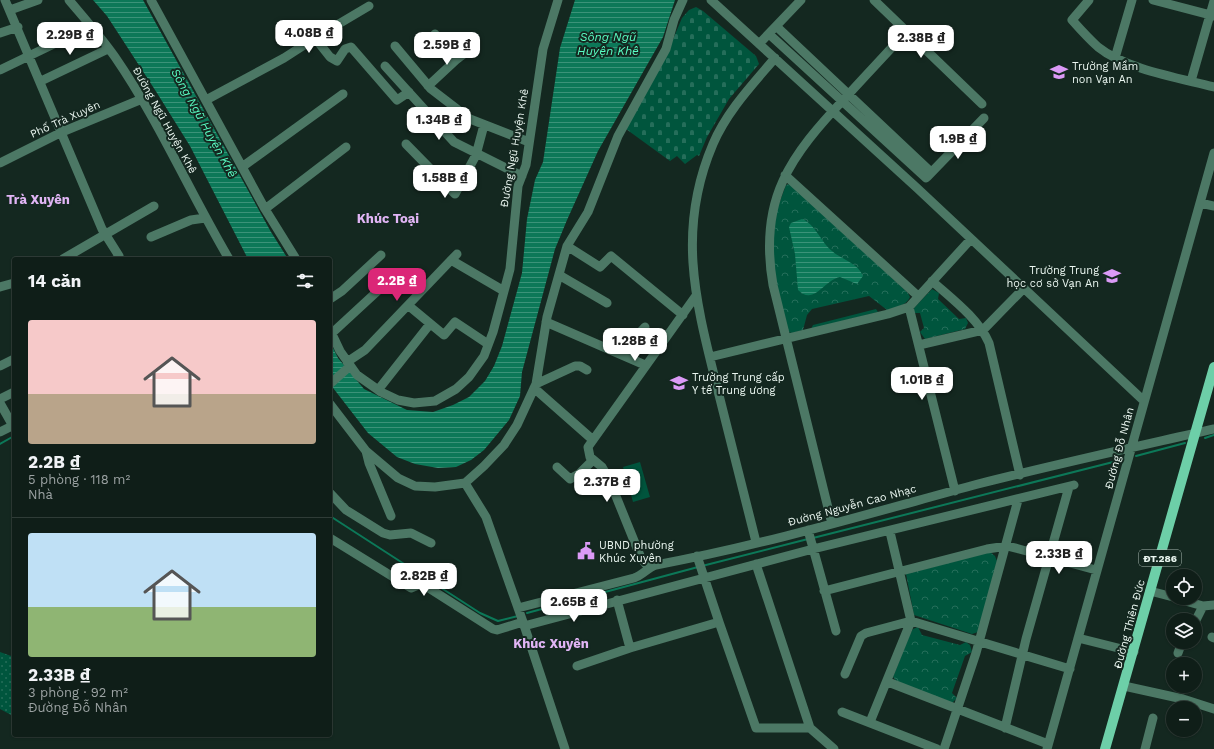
<!DOCTYPE html>
<html lang="vi">
<head>
<meta charset="utf-8">
<style>
	body { margin:0; font-family:"Work Sans",sans-serif; background:#182721; color:#f1f3f6; height:100vh; display:flex; flex-direction:column; font-size:15px; white-space:nowrap }
	* { box-sizing:border-box; margin:0 }
	p { font-size:13px; color:#9ba2a2 }
	.icon { flex:none; width:22px; height:22px; fill:none; stroke:currentColor; stroke-width:2; stroke-linecap:round; stroke-linejoin:round }
	.map { position:relative; flex:1; overflow:hidden }
	.side { position:absolute; left:12px; top:257px; width:320px; height:480px; display:flex; flex-direction:column; background:#0f1e18; border-radius:4px; box-shadow:0 1px 3px #0004,0 0 0 1px #2f3c37 }
	.side>* { flex:none }
	.controls { position:absolute; left:1166px; top:569px; display:grid; gap:8px }
	.controls a { display:grid; place-items:center; width:36px; height:36px; border-radius:50%; background:#0f1e18; box-shadow:0 1px 3px #0004,0 0 0 1px #2f3c37; font-size:20px }
	.price { position:absolute; translate:-50% -34px; padding:0 9px; border-radius:8px; background:#fff; color:#222; font-size:13px; line-height:26px; filter:drop-shadow(0 1px 2px #0008) }
	.price::after { content:''; position:absolute; left:50%; top:24px; width:12px; height:9px; margin-left:-6px; background:inherit; clip-path:polygon(0 0,100% 0,50% 100%) }
	.price.selected { background:#db2777; color:#fff }
	ul { padding:0; list-style:none }
	li { display:grid; align-content:center; gap:8px; height:212px; padding:0 16px }
	li+li { border-top:1px solid #2f3c37 }
	li span { display:grid; place-items:center; height:124px; border-radius:4px; color:#555 }
	li>.icon { margin-inline-start:auto }
	span .icon { width:72px; height:72px; fill:#fffc; stroke-width:1 }
	li b { font-size:17px }
	h2 { display:flex; justify-content:space-between; align-items:center; height:48px; padding:0 16px; font-size:17px }
	.map>svg:first-child { display:block }
	.grass { fill:#00553d }
	.cemetery { fill:url(#cemetery-stones) }
	.park { fill:url(#park-crowns) }
	.garden { fill:url(#garden-dots) }
	.water { fill:url(#water-rules) }
	.lines { fill:none; stroke-linecap:round; stroke-linejoin:round }
	.stream { stroke:#0c7858; stroke-width:2 }
	.minor { stroke:#4c7865; stroke-width:9 }
	.major { stroke:#6dcfa8; stroke-width:10 }
	.labels { text-anchor:middle; stroke-width:4; stroke-linejoin:round; paint-order:stroke }
	.shield { fill:#142820; stroke:#aab9b2; stroke-width:1 }
	.shield-label { font-size:10px; font-weight:bold; fill:#ebf7f1 }
	.poi-label { font-size:11px; fill:#ebf7f1; stroke:#142820; text-anchor:start }
	.street-label { font-size:11px; fill:#ebf7f1; stroke:#142820 }
	.water-label { font-size:12px; font-style:italic; fill:#59fdc3; stroke:#142820 }
	.quarter-label { font-size:13px; font-weight:bold; fill:#e1b5f5; stroke:#142820 }
</style>
</head>
<body>
<div class="map">
<svg width="1214" height="749" viewBox="0 0 1214 749">
	<defs>
		<pattern id="cemetery-stones" width="16" height="16" patternUnits="userSpaceOnUse"><rect width="16" height="16" fill="#00553d"/><path d="M2 7V4a2 2 0 0 1 4 0v3zM10 15v-3a2 2 0 0 1 4 0v3z" fill="#256e5a"/></pattern>
		<pattern id="park-crowns" width="20" height="18" patternUnits="userSpaceOnUse"><rect width="20" height="18" fill="#00553d"/><path d="M2 6a3 3 0 1 1 6 0M12 15a3 3 0 1 1 6 0" fill="none" stroke="#256e5a"/></pattern>
		<pattern id="garden-dots" width="8" height="8" patternUnits="userSpaceOnUse"><rect width="8" height="8" fill="#00553d"/><path d="M2 2h.1M6 6h.1" fill="none" stroke="#256e5a" stroke-width="1.8" stroke-linecap="round"/></pattern>
		<pattern id="water-rules" width="6" height="5" patternUnits="userSpaceOnUse"><rect width="6" height="5" fill="#0c7858"/><path d="M0 2.5h6" fill="none" stroke="#3b9379"/></pattern>
	</defs>
	<rect width="100%" height="100%" fill="#142820"/>
	<path class="grass" d="M876,309L878,312L811,329L813,325Z
		M640,462L650,497L633,502L623,467Z"/>
	<path class="cemetery" d="M696,7L703,11L756,56L759,64L729,99L707,137L699,156L697,155L685,164L677,156L670,161L626,129L668,51L682,18L689,10Z"/>
	<path class="park" d="M789,184L803,195L908,293L910,297C906,306 896,307 887,310L869,296L812,309L807,315L803,330L792,333L788,332L776,286L772,254L776,212L786,185Z
		M932,289L939,293L938,299L959,319L966,318L968,323L965,329L925,339L920,332L924,328L920,313H914V308Z
		M990,552L995,556L997,561L978,632L972,634L914,615L906,574Z
		M918,627L922,635L960,645L966,642L970,645L972,652L965,656L952,693L957,698L952,703L897,682L893,677L910,634L913,629Z"/>
	<path class="garden" d="M0,652L14,657L13,716L0,709Z"/>
	<path class="water" d="M93,0H143L271,232L288,259H248L190,146L157,93L107,16Z
		M575,0H675L663,37L598,151L567,220L555,249L522,372L520,396L509,420L484,450L471,460L456,467L438,468L415,464L397,457L368,433L330,384V342L338,358L364,389L407,410L433,412L453,405L469,397L485,381L494,366L502,346L522,273L527,219L535,180L543,162L560,48Z
		M802,219C815,224 821,242 832,251C842,260 857,262 863,276L857,284L840,277C824,280 814,306 798,290L795,254L789,227L791,223Z"/>
	<g class="lines">
		<path class="stream" d="M1205,438L1214,435
			M0,444L14,436
			M1136,456L1185,443
			M330,516L480,613L498,621L518,616
			M813,538L1125,459
			M702,566L808,539
			M527,613L698,567"/>
		<path class="minor" d="M5,0L102,229L119,256L116,259
			M69,0C85,19 101,37 115,57C159,121 190,193 229,259
			M151,0L265,209L296,259
			M711,0L917,188L1144,401
			M874,0L982,104
			M1089,0L1072,20C1080,29 1089,39 1098,47C1125,69 1179,78 1214,87
			M1153,0L1214,16
			M10,10L38,0
			M776,26L931,172
			M0,33L18,27
			M435,34L456,60L469,50
			M769,34L926,178
			M315,38L369,6
			M759,44L801,0
			M395,46L431,89L470,119L529,142
			M1115,58L1132,0
			M385,66L454,142L522,176
			M0,70L91,26
			M41,81L108,49
			M1191,81L1214,1
			M428,86L456,60
			M206,100L284,58L315,38L330,57L337,61L345,49L351,47L397,100L409,92
			M406,144L455,194L476,155L484,125
			M0,163L62,132L142,99
			M242,167L343,94
			M785,175L918,296
			M927,177L984,118
			M1200,203L1214,206
			M265,209L346,147
			M151,237L191,220L205,218
			M567,246L600,267L611,256L683,315
			M63,259L154,206
			M451,260L504,291
			M559,275L607,303
			M932,281C952,299 978,318 989,343L1020,475
			M0,287L14,283
			M330,299L342,291L381,255
			M409,306L444,335L455,322L488,344
			M909,307L955,491
			M546,322L645,365
			M330,330L340,351L357,375L381,392L398,400L414,403L435,401L456,389L469,377L484,356L493,332L510,269L518,186L526,165L543,49L558,0
			M331,334L383,286
			M919,345L983,330L1024,288
			M620,354L645,327
			M710,357L888,314L909,307L971,239
			M347,362L365,350L457,254
			M0,366L14,359
			M330,384L350,366
			M536,384L575,366H580L587,370
			M534,388L593,440
			M378,390L430,324
			M0,399L14,392
			M0,403L13,426
			M330,404L366,451L398,478L415,486L435,487L465,483L484,466L504,445L517,425L536,384L547,317L567,246L588,212L618,136L666,49L674,20L683,0
			M0,432L14,425
			M366,451L369,463L391,516
			M557,467L570,479L579,474L593,460
			M465,483L486,517L523,622L565,749
			M330,493L346,510L383,533L390,535L411,533L431,543
			M832,524L773,285C758,199 790,156 847,96C867,74 887,53 907,31
			M808,530L836,631
			M330,538L411,588L418,585H424L493,629L497,630L523,622
			M756,542C744,493 731,444 719,395C697,306 675,233 713,144C727,111 753,84 775,58
			M697,556L719,622
			M648,567L641,558L609,479L602,467L590,457L588,447L695,297
			M824,591L987,549L1007,546L1019,549L1096,570
			M1150,591L1173,597
			M1175,598L1203,606L1214,605
			M617,600L630,648
			M518,608L634,578C643,575 647,568 656,565C764,545 871,513 978,484C1057,464 1135,447 1214,429
			M1195,622L1203,606
			M524,626L813,549L1074,485
			M1212,637L1214,638
			M1078,638L1134,652
			M1178,653L1182,642
			M577,666L630,648L719,622L756,728H810L756,564
			M845,674L861,636L866,633L911,621L1070,669
			M888,682L1048,744
			M1124,686L1183,699L1214,709
			M842,712L937,749
			M870,722L911,621L890,532
			M810,728L834,749
			M1005,728L1026,639L1069,487
			M944,749L976,653L1018,500
			M1047,749L1214,153
			M1145,749L1153,718"/>
		<path class="major" d="M1105,749L1214,367"/>
	</g>
	<defs>
		<g id="school-bare" transform="scale(1.38)"><path d="M0-5L7-2L0 1L-7-2ZM-4 1L0 2.5L4 1V4Q0 6-4 4Z" fill="#db9af6" stroke="#142820" stroke-width="2.5" paint-order="stroke"/></g>
		<g id="university-bare" transform="scale(1.38)"><path d="M0-5L7-2L0 1L-7-2ZM-4 1L0 2.5L4 1V4Q0 6-4 4Z" fill="#db9af6" stroke="#142820" stroke-width="2.5" paint-order="stroke"/></g>
		<g id="civic-bare" transform="scale(1.38)"><path d="M-.6-6.5H3V-4.5H.6V-3L4-1V1h2V6H-6V1h2V-1L-.6-3ZM-1.2 2.5V6h2.4V2.5Z" fill="#db9af6" stroke="#142820" stroke-width="2.5" paint-order="stroke"/></g>
	</defs>
	<g fill-rule="evenodd">
		<use href="#school-bare" x="1059" y="72"/>
		<use href="#school-bare" x="1112" y="276"/>
		<use href="#university-bare" x="679" y="383"/>
		<use href="#civic-bare" x="586" y="551"/>
	</g>
	<g class="labels">
		<rect class="shield" x="1139" y="550" width="42" height="16" rx="3"/>
		<g class="shield-label">
			<text x="1160" y="562">ĐT.286</text>
		</g>
		<g class="poi-label">
			<text x="1072" y="70">Trường Mầm<tspan x="1072" dy="13">non Vạn An</tspan></text>
			<text x="1099" y="274" text-anchor="end">Trường Trung<tspan x="1099" dy="13">học cơ sở Vạn An</tspan></text>
			<text x="692" y="381">Trường Trung cấp<tspan x="692" dy="13">Y tế Trung ương</tspan></text>
			<text x="599" y="549">UBND phường<tspan x="599" dy="13">Khúc Xuyên</tspan></text>
		</g>
		<g class="street-label">
			<text transform="translate(65 119) rotate(-24)" y="4">Phố Trà Xuyên</text>
			<text transform="translate(165 120) rotate(61)" y="4">Đường Ngũ Huyện Khê</text>
			<text transform="translate(514 148) rotate(-80)" y="4">Đường Ngũ Huyện Khê</text>
			<text transform="translate(1119 448) rotate(-75)" y="4">Đường Đỗ Nhân</text>
			<text transform="translate(852 505) rotate(-15)" y="4">Đường Nguyễn Cao Nhạc</text>
			<text transform="translate(1129 624) rotate(-75)" y="4">Đường Thiên Đức</text>
		</g>
		<g class="water-label">
			<text x="608" y="41">Sông Ngũ<tspan x="608" dy="14">Huyện Khê</tspan></text>
			<text transform="translate(204 123) rotate(61)" y="4">Sông Ngũ Huyện Khê</text>
		</g>
		<g class="quarter-label">
			<text x="38" y="204">Trà Xuyên</text>
			<text x="388" y="223">Khúc Toại</text>
			<text x="551" y="648">Khúc Xuyên</text>
		</g>
	</g>
</svg>
<div class="controls">
<a><svg class="icon" aria-label="locate" viewBox="0 0 24 24"><circle cx="12" cy="12" r="6"/><path d="M12 2v4M12 18v4M2 12h4M18 12h4"/></svg></a>
<a><svg class="icon" aria-label="layers" viewBox="0 0 24 24"><path d="M12 4l9 5-9 5-9-5zM3 14l9 5 9-5"/></svg></a>
<a>+</a>
<a>−</a>
</div>
<b class="price" style="left:309px;top:54px">4.08B ₫</b>
<b class="price" style="left:70px;top:56px">2.29B ₫</b>
<b class="price" style="left:921px;top:59px">2.38B ₫</b>
<b class="price" style="left:447px;top:66px">2.59B ₫</b>
<b class="price" style="left:439px;top:141px">1.34B ₫</b>
<b class="price" style="left:958px;top:160px">1.9B ₫</b>
<b class="price" style="left:445px;top:199px">1.58B ₫</b>
<b class="price selected" style="left:397px;top:302px">2.2B ₫</b>
<b class="price" style="left:635px;top:362px">1.28B ₫</b>
<b class="price" style="left:922px;top:401px">1.01B ₫</b>
<b class="price" style="left:607px;top:503px">2.37B ₫</b>
<b class="price" style="left:1059px;top:575px">2.33B ₫</b>
<b class="price" style="left:424px;top:597px">2.82B ₫</b>
<b class="price" style="left:574px;top:623px">2.65B ₫</b>
<section class="side">
<h2>14 căn<svg class="icon" aria-label="filters" viewBox="0 0 24 24"><path d="M4 7h16M4 17h16"/><circle cx="9" cy="7" r="2"/><circle cx="15" cy="17" r="2"/></svg></h2>
<ul>
<li><span style="background:linear-gradient(#f6c9c9 60%,#b9a48a 0)"><svg class="icon" aria-label="home" viewBox="0 0 24 24"><path d="M3 11l9-7 9 7M6 9v11h12V9"/></svg></span><div><b>2.2B ₫</b><p>5 phòng · 118 m²</p><p>Nhà</p></div></li>
<li><span style="background:linear-gradient(#bfe0f5 60%,#8fb573 0)"><svg class="icon" aria-label="home" viewBox="0 0 24 24"><path d="M3 11l9-7 9 7M6 9v11h12V9"/></svg></span><div><b>2.33B ₫</b><p>3 phòng · 92 m²</p><p>Đường Đỗ Nhân</p></div></li>
</ul>
</section>
</div>
</body>
</html>
